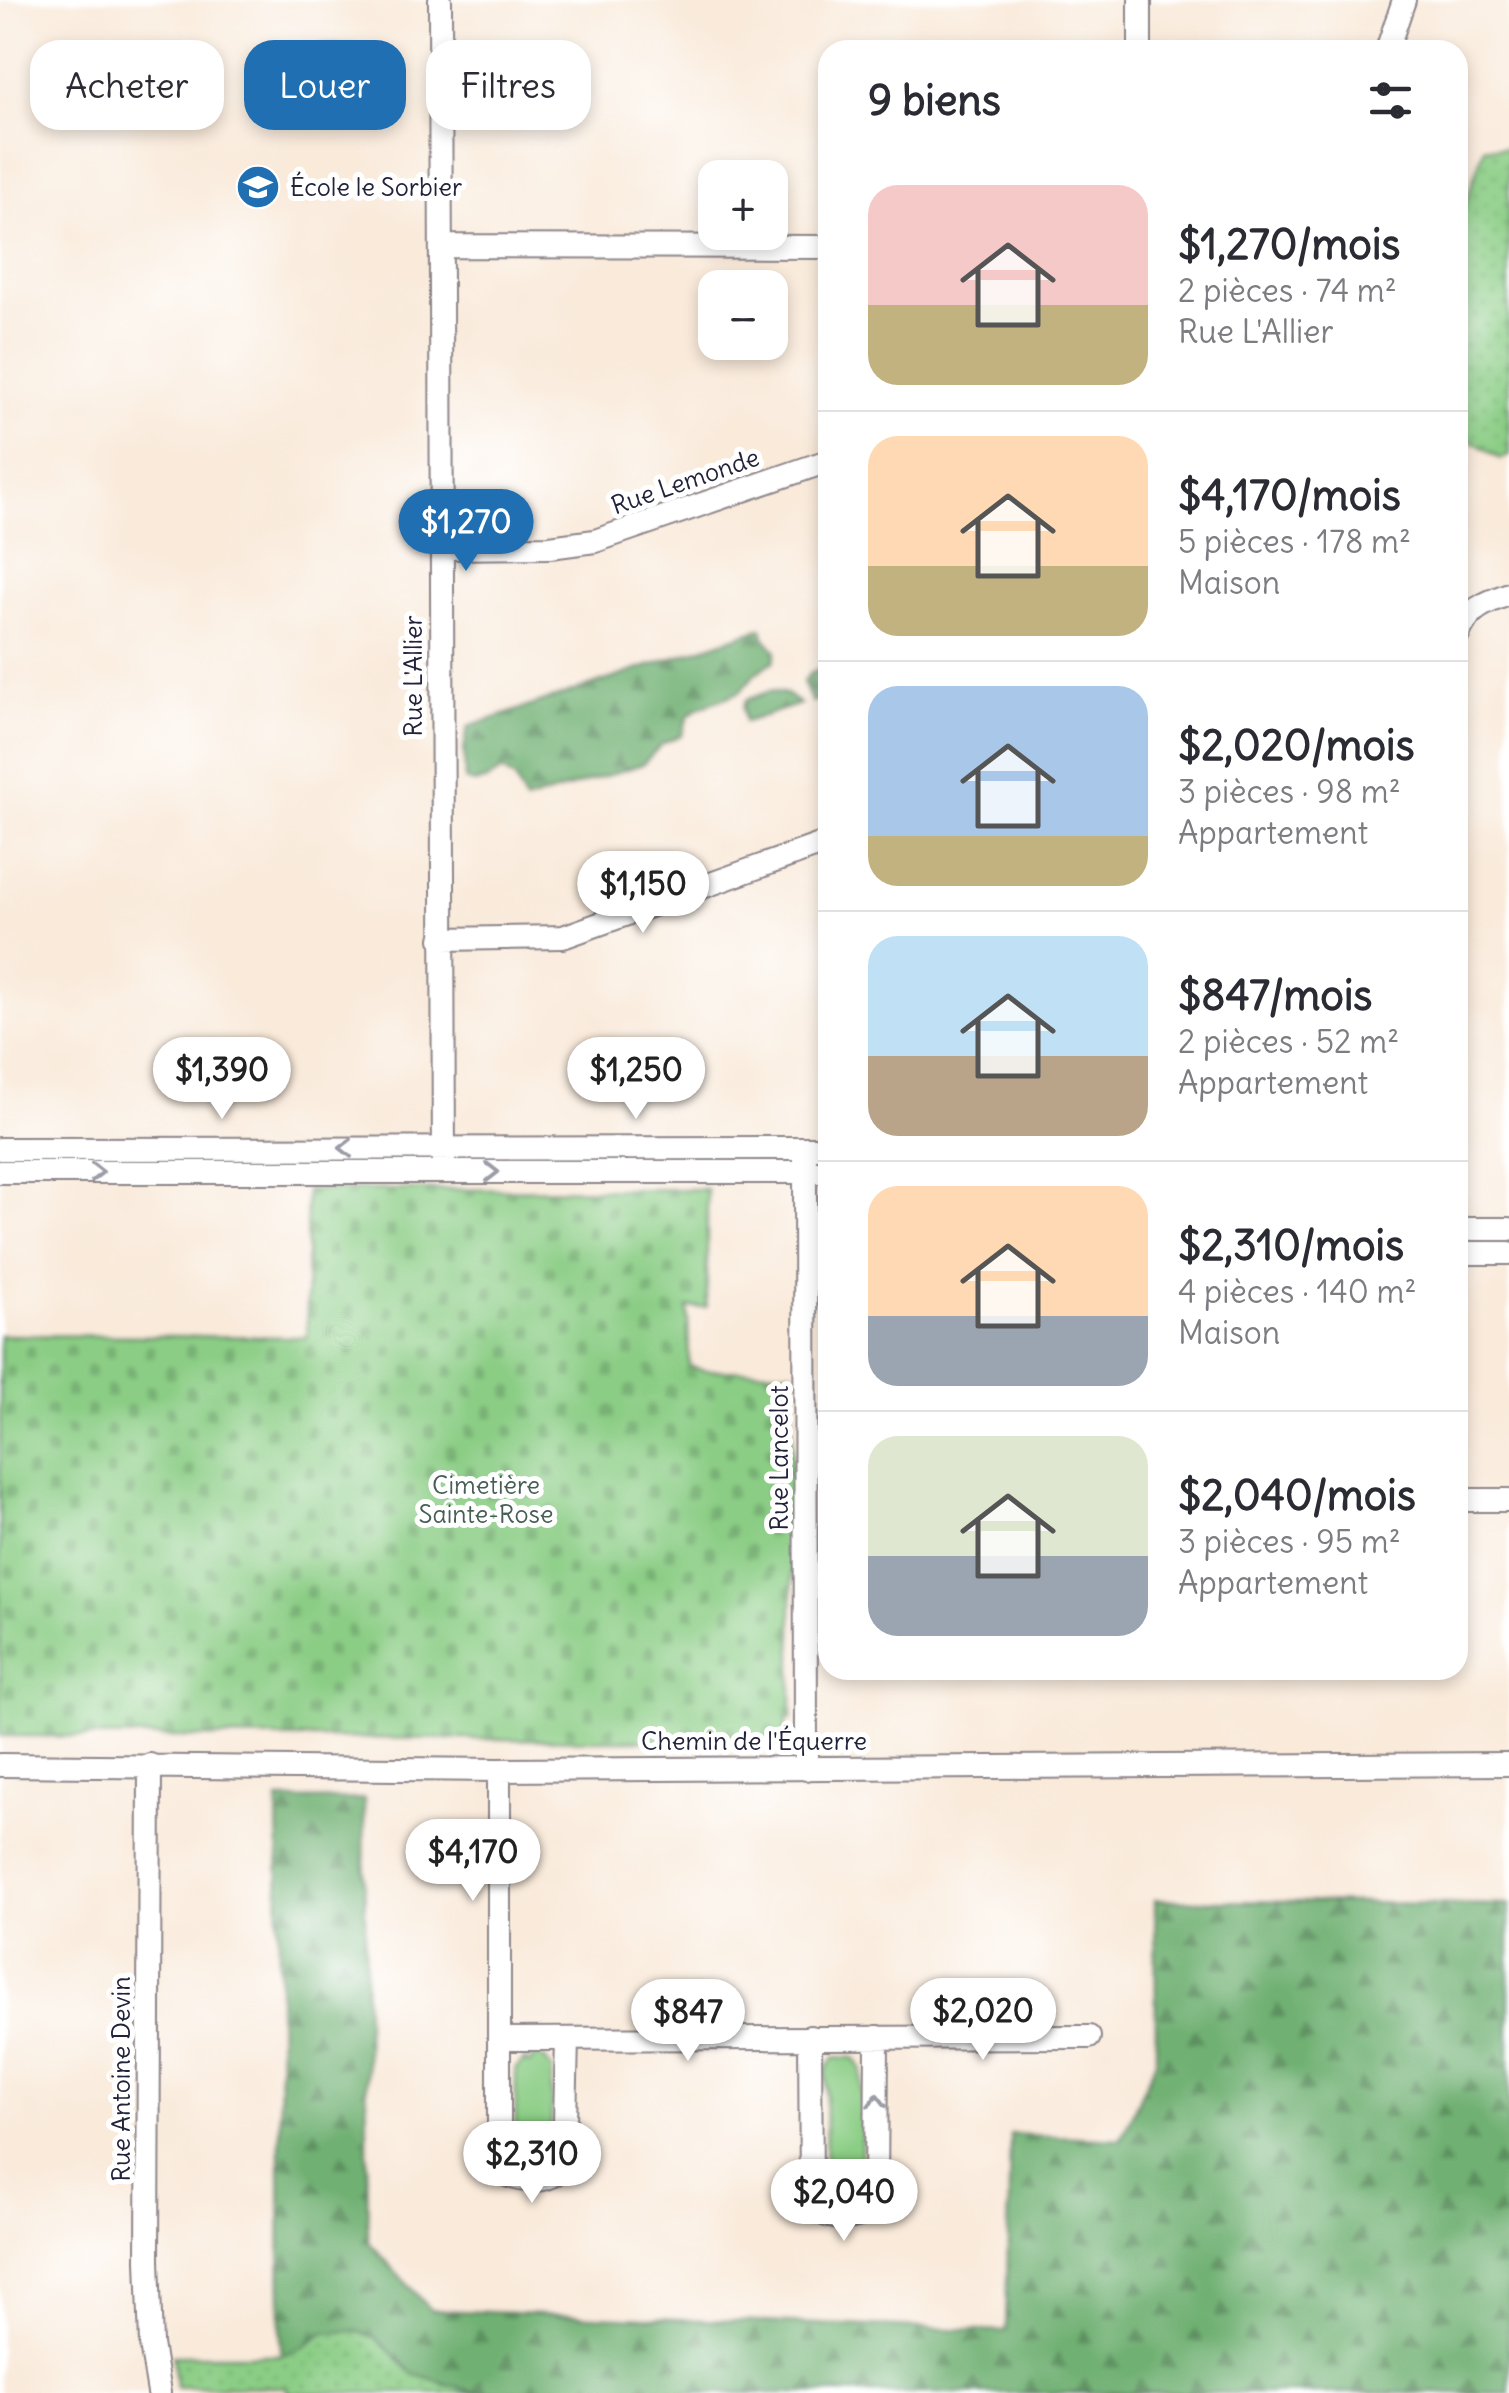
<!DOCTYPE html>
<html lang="fr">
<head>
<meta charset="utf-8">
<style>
	body { margin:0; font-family:Delius,sans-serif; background:#f2f2f3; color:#2b2b33; height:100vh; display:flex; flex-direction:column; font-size:38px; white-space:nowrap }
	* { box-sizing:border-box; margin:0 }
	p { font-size:32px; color:#7c7c81 }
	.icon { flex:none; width:55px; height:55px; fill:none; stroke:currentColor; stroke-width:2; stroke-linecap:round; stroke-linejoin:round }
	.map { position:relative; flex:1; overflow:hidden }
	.drawer { position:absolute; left:818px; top:40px; width:650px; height:1640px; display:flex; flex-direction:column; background:#fff; border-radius:30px; box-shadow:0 5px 15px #0003 }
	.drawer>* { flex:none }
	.top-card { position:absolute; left:30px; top:40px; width:638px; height:90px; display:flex; gap:20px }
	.tools { position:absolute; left:698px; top:160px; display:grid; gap:20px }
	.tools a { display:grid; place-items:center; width:90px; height:90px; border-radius:20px; background:#fff; box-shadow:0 5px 15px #0003; font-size:50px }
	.price { position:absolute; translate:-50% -85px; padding:0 22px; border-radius:35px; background:#fff; color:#222; font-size:32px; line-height:65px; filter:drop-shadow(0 2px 5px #0008) }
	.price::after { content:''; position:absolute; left:50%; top:60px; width:30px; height:22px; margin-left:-15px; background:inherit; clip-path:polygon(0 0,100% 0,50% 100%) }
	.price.on { background:#1f6fb2; color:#fff }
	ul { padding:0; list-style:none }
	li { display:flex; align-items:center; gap:30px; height:250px; padding:0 50px }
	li+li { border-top:2px solid #e1e1e2 }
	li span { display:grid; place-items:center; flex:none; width:280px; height:200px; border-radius:30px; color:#555 }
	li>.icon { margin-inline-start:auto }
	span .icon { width:120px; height:120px; fill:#fffc; stroke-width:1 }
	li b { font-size:42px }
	h2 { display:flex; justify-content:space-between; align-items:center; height:120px; padding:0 50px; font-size:42px }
	.tag { padding:0 35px; border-radius:30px; background:#fff; box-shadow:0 5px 15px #0003; font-size:35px; line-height:90px }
	.tag.on { background:#1f6fb2; color:#fff }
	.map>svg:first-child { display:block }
	.green { fill:#8bcd85; stroke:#567860; stroke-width:2.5 }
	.forest { fill:url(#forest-firs); stroke:#496956; stroke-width:2.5 }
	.cemetery { fill:url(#cemetery-stones); stroke:#567860; stroke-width:2.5 }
	.park { fill:url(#park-dots); stroke:#567860; stroke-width:2.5 }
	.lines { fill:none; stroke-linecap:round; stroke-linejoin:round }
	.minor-casing { stroke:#8e868a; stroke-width:26 }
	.minor { stroke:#fff; stroke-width:22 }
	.oneway { stroke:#9c9ca7 }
	.labels { text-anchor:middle; stroke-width:10; stroke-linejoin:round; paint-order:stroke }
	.poi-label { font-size:25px; fill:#22223b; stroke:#fff; text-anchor:start }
	.street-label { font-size:25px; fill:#22223b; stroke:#fff }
	.park-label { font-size:25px; fill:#475e55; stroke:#fff }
</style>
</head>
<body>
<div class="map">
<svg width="1509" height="2393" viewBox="0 0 1509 2393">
	<defs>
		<pattern id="forest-firs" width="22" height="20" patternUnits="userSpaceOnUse" patternTransform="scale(2.5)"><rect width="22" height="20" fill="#70b072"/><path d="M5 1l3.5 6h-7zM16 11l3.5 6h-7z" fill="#5c8f5f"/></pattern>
		<pattern id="cemetery-stones" width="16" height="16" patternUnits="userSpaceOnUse" patternTransform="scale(2.5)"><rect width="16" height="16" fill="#8bcd85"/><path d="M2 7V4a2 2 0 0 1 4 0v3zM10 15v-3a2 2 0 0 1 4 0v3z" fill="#78b074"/></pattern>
		<pattern id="park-dots" width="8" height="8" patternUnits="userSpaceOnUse" patternTransform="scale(2.5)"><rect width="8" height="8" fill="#8bcd85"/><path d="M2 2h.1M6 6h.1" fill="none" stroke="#78b074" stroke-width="1.8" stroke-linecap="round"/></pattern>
	</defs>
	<rect width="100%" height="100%" fill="#fff"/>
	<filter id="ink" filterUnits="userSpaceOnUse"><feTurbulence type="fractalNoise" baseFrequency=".01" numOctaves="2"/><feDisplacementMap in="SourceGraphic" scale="20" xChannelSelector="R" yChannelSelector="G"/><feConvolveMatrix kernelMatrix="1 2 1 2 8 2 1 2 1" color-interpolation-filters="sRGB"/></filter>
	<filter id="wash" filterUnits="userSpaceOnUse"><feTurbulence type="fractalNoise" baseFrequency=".0048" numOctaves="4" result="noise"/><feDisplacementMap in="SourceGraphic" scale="40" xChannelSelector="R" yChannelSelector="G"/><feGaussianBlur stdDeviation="2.25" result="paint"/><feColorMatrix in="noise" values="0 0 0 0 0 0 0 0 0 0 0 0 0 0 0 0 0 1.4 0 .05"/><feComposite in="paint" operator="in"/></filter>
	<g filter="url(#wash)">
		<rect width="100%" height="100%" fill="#f9eada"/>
		<path class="green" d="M319,45L368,46V84L318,82Z
			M532,2057L544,2058L552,2069L551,2149L545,2161C533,2167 521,2164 515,2153L516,2070L525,2058V2063H531Z
			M835,2057L854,2058L862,2069L861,2188L851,2202L832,2201L825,2192L826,2070Z"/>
		<path class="forest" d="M762,628L764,637L776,651L774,661L756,673L740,692L698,708L688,716L682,735L662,744L643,764L525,802L515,779L501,770C492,779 478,787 465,780L464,749L468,727Z
			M827,666V696L812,702L803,682L810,674Z
			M770,691L786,694L800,704L745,722L743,708L746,700Z
			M364,1799L368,2241L431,2310L1006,2331L1010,2134L1121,2139L1156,2060L1155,1900L1509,1905V2393H476L412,2373L376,2338L356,2331L281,2355L278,1800Z"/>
		<path class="cemetery" d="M707,1189V1307L688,1308L689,1366L703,1370L792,1371V1718H787L784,1737L763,1741L0,1736V1335L307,1337L306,1190Z"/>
		<path class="park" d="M1484,147L1509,148V456L1501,459L1458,432V226Z
			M356,2331L376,2338L412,2373L476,2393H287V2387H176L173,2355H281L302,2348L323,2333Z"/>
	</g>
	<g filter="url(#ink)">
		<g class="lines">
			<g class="minor-casing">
				<path id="minor" d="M440,0L444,1172
					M1140,50V0
					M1387,50L1404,0
					M441,246L828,247
					M440,548L550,547L595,541L828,461
					M1458,635C1468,609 1484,603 1509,594
					M442,939L563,937L828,842
					M0,1149L828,1148
					M805,1157L806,1769
					M0,1172H828
					M1458,1229H1509
					M1458,1253H1509
					M1458,1500H1509
					M0,1765L499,1770L1509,1764
					M150,1765L148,2260L151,2344L159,2393
					M499,1770V2159L509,2176C529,2183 552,2183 564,2164L567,2039
					M810,2037L811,2196L819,2212C838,2221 863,2221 876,2202L877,2037
					M499,2039L1089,2037"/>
			</g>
			<use href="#minor" class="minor"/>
		</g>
		<defs><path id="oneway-chevron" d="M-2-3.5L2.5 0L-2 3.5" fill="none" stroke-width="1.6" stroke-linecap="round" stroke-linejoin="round" transform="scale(2.5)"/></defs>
		<g class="oneway">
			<use href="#oneway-chevron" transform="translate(346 1148) rotate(180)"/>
			<use href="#oneway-chevron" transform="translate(97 1172)"/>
			<use href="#oneway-chevron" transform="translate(492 1172)"/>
			<use href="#oneway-chevron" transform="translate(877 2101) rotate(-90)"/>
		</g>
	</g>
	<defs>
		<g id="school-disc" transform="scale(2.25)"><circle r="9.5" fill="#1f6fb2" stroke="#fff"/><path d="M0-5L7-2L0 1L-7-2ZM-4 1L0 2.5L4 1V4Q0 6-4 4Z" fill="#fff"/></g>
	</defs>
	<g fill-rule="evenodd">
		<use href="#school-disc" x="258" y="187"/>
	</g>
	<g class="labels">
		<g class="poi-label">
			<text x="290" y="196">École le Sorbier</text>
		</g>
		<g class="street-label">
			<text transform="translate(685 481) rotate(-19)" y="9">Rue Lemonde</text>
			<text transform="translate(413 676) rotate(-90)" y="9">Rue L'Allier</text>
			<text transform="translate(779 1458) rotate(-90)" y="9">Rue Lancelot</text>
			<text x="754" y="1750">Chemin de l'Équerre</text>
			<text transform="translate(121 2079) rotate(-90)" y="9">Rue Antoine Devin</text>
		</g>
		<g class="park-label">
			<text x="486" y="1494">Cimetière<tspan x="486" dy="29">Sainte-Rose</tspan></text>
		</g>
	</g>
</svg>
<div class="tools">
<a>+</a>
<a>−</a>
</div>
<b class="price on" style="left:466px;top:574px">$1,270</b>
<b class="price" style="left:643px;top:936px">$1,150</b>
<b class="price" style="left:222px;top:1122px">$1,390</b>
<b class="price" style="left:636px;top:1122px">$1,250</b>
<b class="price" style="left:473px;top:1904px">$4,170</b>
<b class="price" style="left:983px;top:2063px">$2,020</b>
<b class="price" style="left:688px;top:2064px">$847</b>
<b class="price" style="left:532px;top:2206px">$2,310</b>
<b class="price" style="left:844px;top:2244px">$2,040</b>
<div class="top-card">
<a class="tag">Acheter</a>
<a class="tag on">Louer</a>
<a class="tag">Filtres</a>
</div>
<section class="drawer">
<h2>9 biens<svg class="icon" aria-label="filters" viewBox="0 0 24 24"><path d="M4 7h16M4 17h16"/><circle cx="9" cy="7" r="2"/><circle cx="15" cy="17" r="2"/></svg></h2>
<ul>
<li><span style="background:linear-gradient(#f6c9c9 60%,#c2b280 0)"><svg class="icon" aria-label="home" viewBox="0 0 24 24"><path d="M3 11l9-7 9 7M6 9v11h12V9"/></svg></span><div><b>$1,270/mois</b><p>2 pièces · 74 m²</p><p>Rue L'Allier</p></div></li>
<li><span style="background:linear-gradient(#ffd9b3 65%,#c2b280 0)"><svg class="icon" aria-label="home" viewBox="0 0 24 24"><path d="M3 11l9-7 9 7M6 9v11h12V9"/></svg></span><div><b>$4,170/mois</b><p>5 pièces · 178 m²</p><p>Maison</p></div></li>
<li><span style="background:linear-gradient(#a9c7e8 75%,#c2b280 0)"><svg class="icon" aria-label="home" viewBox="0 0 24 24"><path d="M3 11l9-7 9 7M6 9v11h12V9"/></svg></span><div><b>$2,020/mois</b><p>3 pièces · 98 m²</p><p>Appartement</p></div></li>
<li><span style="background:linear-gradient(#bfe0f5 60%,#b9a48a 0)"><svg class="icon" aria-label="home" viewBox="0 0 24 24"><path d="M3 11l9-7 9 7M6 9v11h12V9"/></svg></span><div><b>$847/mois</b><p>2 pièces · 52 m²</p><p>Appartement</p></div></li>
<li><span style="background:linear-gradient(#ffd9b3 65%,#9aa5b1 0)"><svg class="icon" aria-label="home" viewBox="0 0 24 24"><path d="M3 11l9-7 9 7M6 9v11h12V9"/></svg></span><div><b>$2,310/mois</b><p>4 pièces · 140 m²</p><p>Maison</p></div></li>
<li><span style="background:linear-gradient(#dfe7d0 60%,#9aa5b1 0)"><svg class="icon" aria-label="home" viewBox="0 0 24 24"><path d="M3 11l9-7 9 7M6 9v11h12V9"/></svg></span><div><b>$2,040/mois</b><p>3 pièces · 95 m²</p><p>Appartement</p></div></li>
</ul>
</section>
</div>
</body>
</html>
